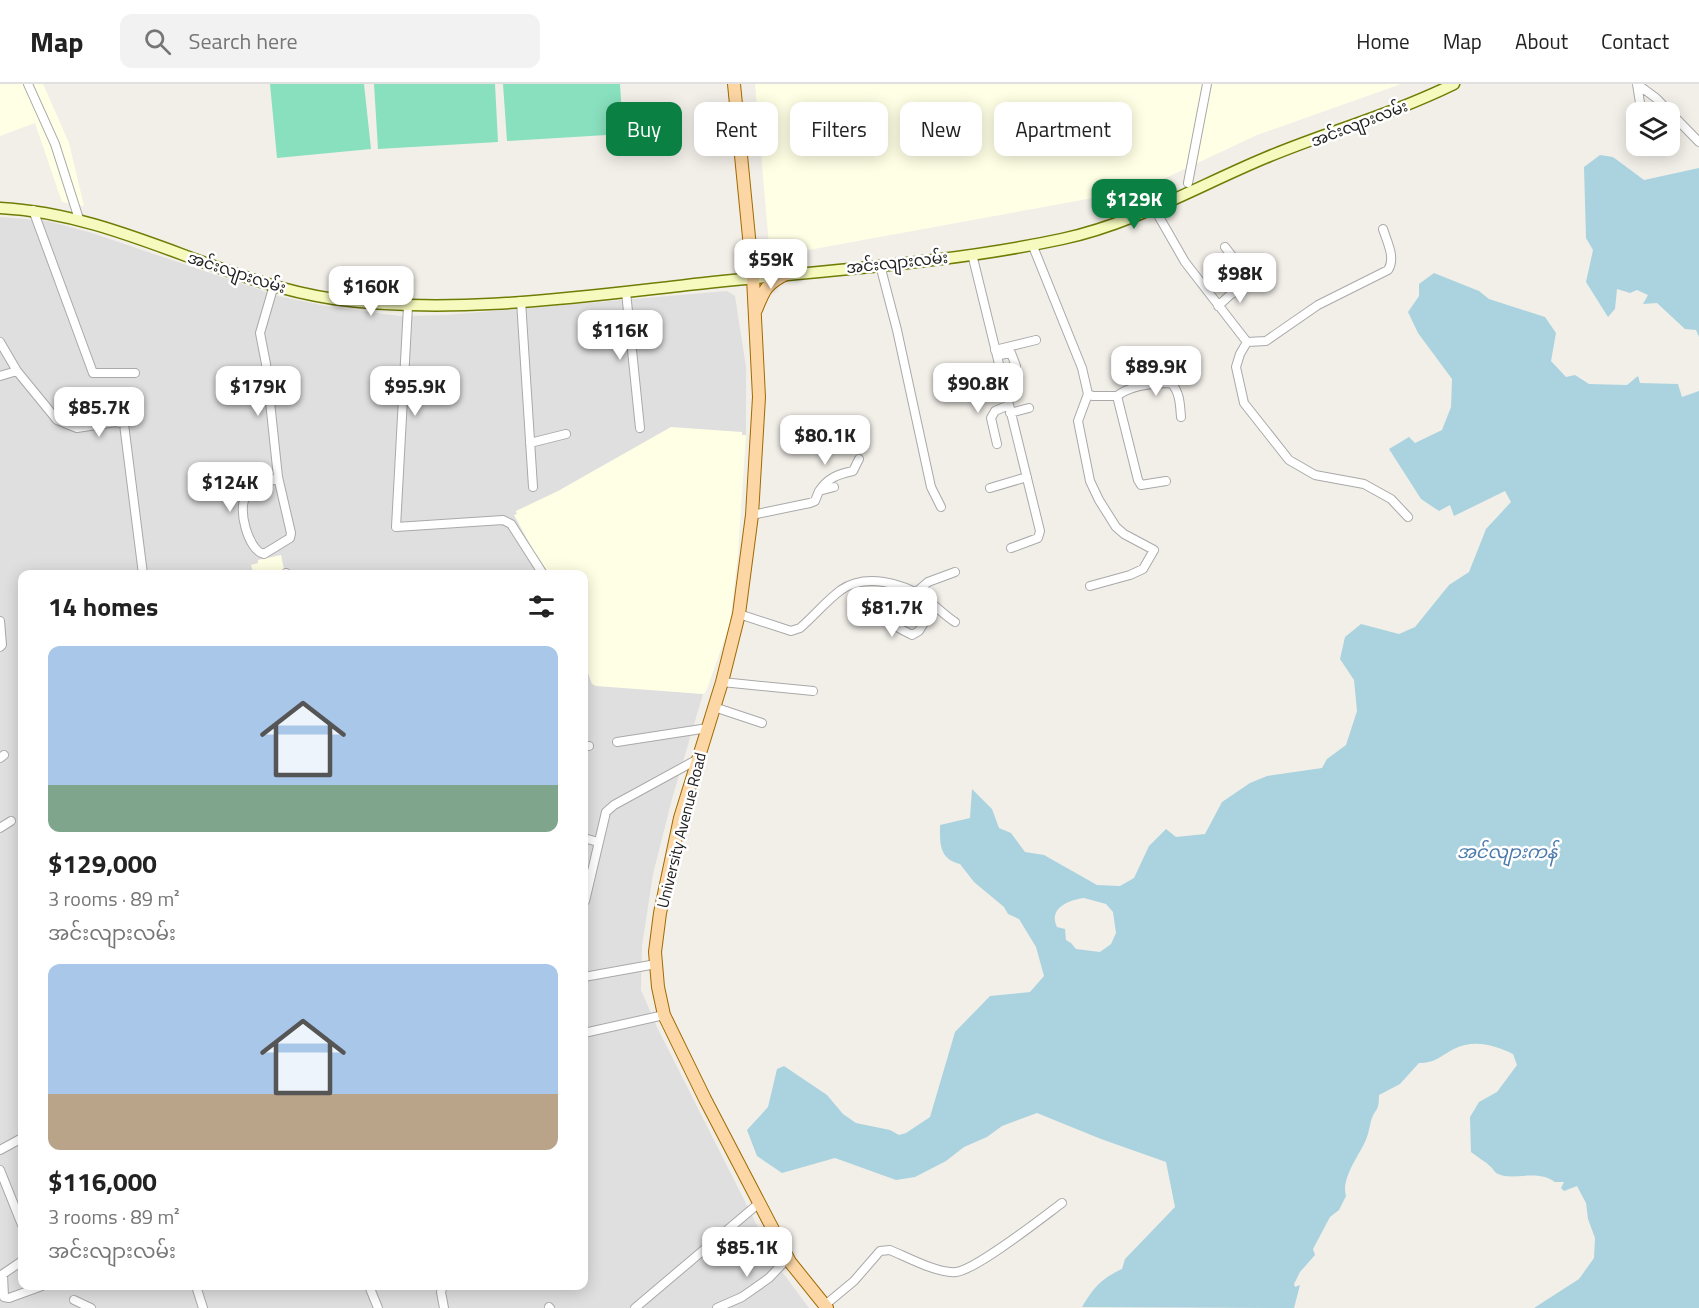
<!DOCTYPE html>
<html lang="en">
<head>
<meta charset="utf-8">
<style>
	body { margin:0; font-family:"Titillium Web","Noto Sans Myanmar",sans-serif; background:#f2f2f2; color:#222; height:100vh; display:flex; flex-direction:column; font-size:22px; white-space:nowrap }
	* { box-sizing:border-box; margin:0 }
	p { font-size:20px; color:#767676 }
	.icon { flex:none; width:33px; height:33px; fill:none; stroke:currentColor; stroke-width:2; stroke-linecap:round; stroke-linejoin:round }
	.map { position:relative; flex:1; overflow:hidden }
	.drawer { position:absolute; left:18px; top:486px; width:570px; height:720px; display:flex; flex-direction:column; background:#fff; border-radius:12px; box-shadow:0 3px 15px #0003 }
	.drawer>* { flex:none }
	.hud { position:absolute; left:606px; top:18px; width:570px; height:54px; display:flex; gap:12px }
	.tools { position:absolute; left:1626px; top:18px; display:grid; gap:12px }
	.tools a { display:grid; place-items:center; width:54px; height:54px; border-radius:12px; background:#fff; box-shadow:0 3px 15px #0003; font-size:30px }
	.price { position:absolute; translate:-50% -51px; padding:0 14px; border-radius:12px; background:#fff; color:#222; font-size:20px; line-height:39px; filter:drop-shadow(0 2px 3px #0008) }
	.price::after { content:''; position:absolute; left:50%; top:36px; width:18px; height:14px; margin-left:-9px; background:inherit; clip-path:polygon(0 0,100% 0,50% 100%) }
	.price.selected { background:#0b8043; color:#fff }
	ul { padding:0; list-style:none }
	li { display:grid; align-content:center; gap:12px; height:318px; padding:0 30px }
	li span { display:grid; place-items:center; height:186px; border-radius:12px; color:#555 }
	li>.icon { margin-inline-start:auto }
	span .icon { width:108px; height:108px; fill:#fffc; stroke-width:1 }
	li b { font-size:26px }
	h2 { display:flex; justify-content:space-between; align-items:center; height:72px; padding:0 30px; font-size:26px }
	.pill { padding:0 21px; border-radius:12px; background:#fff; box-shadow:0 3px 15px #0003; font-size:21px; line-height:54px }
	.pill.selected { background:#0b8043; color:#fff }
	header { display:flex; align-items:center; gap:36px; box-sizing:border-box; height:84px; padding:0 30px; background:#fff; border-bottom:2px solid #e0e0e0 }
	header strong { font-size:28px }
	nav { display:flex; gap:33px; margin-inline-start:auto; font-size:21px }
	.search { width:420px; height:54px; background:#f2f2f2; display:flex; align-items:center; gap:15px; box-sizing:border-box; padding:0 21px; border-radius:12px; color:#767676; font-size:22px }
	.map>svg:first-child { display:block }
	.residential { fill:#e0dfdf }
	.education { fill:#ffffe5 }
	.pitch { fill:#88e0be }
	.water { fill:#aad3df; fill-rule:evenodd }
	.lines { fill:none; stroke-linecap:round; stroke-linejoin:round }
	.minor-casing { stroke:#a9a9a9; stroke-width:10 }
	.secondary-casing { stroke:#707d05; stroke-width:13 }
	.primary-casing { stroke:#a06b00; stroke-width:14 }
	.minor { stroke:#fff; stroke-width:8 }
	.secondary { stroke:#f7fabf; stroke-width:10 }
	.primary { stroke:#fcd6a4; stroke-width:12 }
	.labels { text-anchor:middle; stroke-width:5; stroke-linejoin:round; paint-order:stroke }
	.street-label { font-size:16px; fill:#222; stroke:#fff }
	.water-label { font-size:18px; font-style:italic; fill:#4a7aab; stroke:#fff }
</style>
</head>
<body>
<header>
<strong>Map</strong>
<div class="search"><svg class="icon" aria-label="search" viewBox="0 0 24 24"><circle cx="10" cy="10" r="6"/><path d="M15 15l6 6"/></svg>Search here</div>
<nav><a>Home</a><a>Map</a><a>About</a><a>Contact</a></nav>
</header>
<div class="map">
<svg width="1699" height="1224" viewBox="0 0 1699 1224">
	<rect width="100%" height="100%" fill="#f2efe9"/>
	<path class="residential" d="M0,133L48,137L92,149L278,212L331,223L400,232L446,231L727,207L735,212L746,283V351H675L546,490H22V1202H584V577L592,600L703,610L672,715L653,790L642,862L641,906L657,943L777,1181L809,1224H0Z"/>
	<path class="education" d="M0,0H43L69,59L84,122L62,118L35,39L0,52Z
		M755,0H1401L1257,51L1142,105L770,173Z
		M671,343L742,348V351H746L738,469L730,539L706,608L703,610L596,602L592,600L584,577V490H546L514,431L517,430L516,427L558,407Z
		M281,471L285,490H259L258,488H253L251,481L258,479V476Z"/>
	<path class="pitch" d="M270,0H364L371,65L277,74Z
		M374,0H495L498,58L378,65Z
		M503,0H620L623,50L507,57Z"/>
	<path class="water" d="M1600,71L1613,73L1644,96L1699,84V253L1696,246L1685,245L1657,219L1643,220L1648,211L1637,206L1630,209L1617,205L1615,225L1608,233L1586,198L1593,166L1586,154L1584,83Z
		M1434,189L1479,207L1489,215L1545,233L1556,249L1551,277L1566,293L1575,291L1589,300L1627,301L1638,292L1640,299L1678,300L1682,313L1699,307V1224H1534L1579,1195L1594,1174L1595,1154L1588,1135L1586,1119L1577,1102L1564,1107L1561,1104L1564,1098H1555C1537,1085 1514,1097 1498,1090C1495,1089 1493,1085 1491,1083C1485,1077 1477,1073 1471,1068L1470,1033L1479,1018L1497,1008L1517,981L1513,970C1494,961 1474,955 1454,965C1440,972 1436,979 1419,979L1400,1000L1379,1011C1379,1029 1375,1024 1371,1037C1369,1045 1368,1053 1364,1060C1357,1074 1341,1096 1346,1112L1339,1126L1330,1133L1313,1165L1315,1171L1300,1188L1294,1200L1295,1203L1300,1201L1294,1224L1082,1223C1094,1203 1101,1195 1122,1185L1125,1175L1175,1123L1166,1078L1101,1055L1037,1029L1002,1042L987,1053L964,1063L946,1077L915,1093L896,1096L835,1074L782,1089L757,1072L747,1046L768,1023L777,985L784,982L827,1011L843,1030L856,1039L890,1046L899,1051L906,1049L930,1033L955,948L990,912L1030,908L1044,892L1036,863L1019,835L1008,830L1004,823L974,798L960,780C939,775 940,760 940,741L970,734L972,705L992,725L999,744L1011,749L1025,768L1044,771L1097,801L1120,802L1134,794L1149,762L1166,745L1176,753L1205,750L1222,718L1250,699L1267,692L1322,684L1327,675L1346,661L1357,627L1354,596L1340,575L1345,553L1361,540L1399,550L1415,543L1449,501L1469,488L1486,445L1511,418L1505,407L1454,432L1450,421L1439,427L1421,415L1389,365L1409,353L1415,359L1442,346L1451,323L1452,295L1418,249L1408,228L1419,212V200ZM1084,814L1106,820L1113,828L1116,849L1111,860L1100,868L1076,865L1071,859L1066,856L1065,845L1057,843C1048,824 1069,816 1084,814Z"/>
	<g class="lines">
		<g class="minor-casing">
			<path id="minor" d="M28,0L55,60L79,135
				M1637,0L1656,14L1699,58
				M1637,0L1641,25
				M1188,99L1207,0
				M1154,124L1185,178L1247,258L1266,257L1318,221L1388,186C1396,174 1387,158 1383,145
				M33,126L93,289H135
				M1032,160L1082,284L1088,310L1093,312H1117L1138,396L1141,401L1166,397
				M972,170L1040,447L1038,454L1011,464
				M880,181L897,246L931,403L941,423
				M274,201L260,249L266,280L278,393L291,449L290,454L264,470C248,467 237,423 246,413C254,405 268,399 278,393
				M626,208L640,344
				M521,217L533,403
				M408,222L396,443L503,436L511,440L543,490
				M1218,222L1230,211L1248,200L1249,194L1225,163
				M0,258L17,287L57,336L77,344L116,338L124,340L143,490
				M1247,258L1240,270L1236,283L1244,319L1289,376L1315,391L1364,400L1391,415L1408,433
				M995,266L1036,256
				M1000,271L1011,269L1016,282
				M0,292L17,287
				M1088,310L1078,337L1090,397L1099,416L1116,443L1124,450L1154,466L1143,485L1130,491L1090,502
				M1117,312C1131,301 1154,299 1171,299C1180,308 1180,321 1181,333
				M1010,329L1029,324
				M530,359L566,350
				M997,360L991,334L995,327L1009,321
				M990,404L1027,393
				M819,407C828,394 838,390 853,387L859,375
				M752,431L810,419L815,417L819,407L834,403
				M286,489V490
				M905,504L886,530C889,541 903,546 912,551L919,547L934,522
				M915,509L928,498L955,488
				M739,530L791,547L800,544C814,532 826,517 841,506C866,489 902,499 925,514C935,521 944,531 955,538
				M0,537L2,561L0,563
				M722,598L813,607
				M714,623L762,639
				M617,658L708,644
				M584,662H589
				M0,674L4,671
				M0,744L11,737
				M584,754L598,758
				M585,817L606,728L614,721L698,675
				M584,893L656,880
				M584,949L664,931
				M0,1066L22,1054
				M0,1086L22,1141
				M22,1177L3,1190L4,1213L9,1214L42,1202
				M196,1202L203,1224
				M369,1202L378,1224
				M443,1202L441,1208L444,1224
				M74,1216L91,1224
				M825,1221L854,1197L880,1167L890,1166C907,1173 938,1190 956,1188C976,1186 1043,1133 1062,1119
				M549,1223L550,1224
				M635,1224L758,1120
				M717,1224L742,1213L769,1194L788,1174"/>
		</g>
		<g class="secondary-casing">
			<path id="secondary" d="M0,124C120,130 218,198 334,215C449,231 572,214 687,201C810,187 941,181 1062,155C1133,140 1198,102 1265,74C1327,48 1393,30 1454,0"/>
		</g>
		<g class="primary-casing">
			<path id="primary" d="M734,0L753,194L759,313L752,431L739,530L722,598L680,734L660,829L655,868L658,903L664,931L705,1015L790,1178L827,1224
				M756,226C764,206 766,200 786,190"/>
		</g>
		<use href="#minor" class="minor"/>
		<use href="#secondary" class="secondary"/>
		<use href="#primary" class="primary"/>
	</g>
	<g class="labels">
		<g class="street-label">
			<text transform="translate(1359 39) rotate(-21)" y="6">အင်းလျားလမ်း</text>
			<text transform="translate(897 178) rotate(-6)" y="6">အင်းလျားလမ်း</text>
			<text transform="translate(237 188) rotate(18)" y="6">အင်းလျားလမ်း</text>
			<text transform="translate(681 746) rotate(-76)" y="6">University Avenue Road</text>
		</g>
		<g class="water-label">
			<text x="1507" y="774">အင်လျားကန်</text>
		</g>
	</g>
</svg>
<div class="tools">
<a><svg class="icon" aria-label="layers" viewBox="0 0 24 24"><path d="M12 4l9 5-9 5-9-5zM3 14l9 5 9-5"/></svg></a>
</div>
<b class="price selected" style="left:1134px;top:146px">$129K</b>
<b class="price" style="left:771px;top:206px">$59K</b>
<b class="price" style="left:1240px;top:220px">$98K</b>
<b class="price" style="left:371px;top:233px">$160K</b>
<b class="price" style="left:620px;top:277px">$116K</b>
<b class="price" style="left:1156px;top:313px">$89.9K</b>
<b class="price" style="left:978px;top:330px">$90.8K</b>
<b class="price" style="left:258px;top:333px">$179K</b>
<b class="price" style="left:415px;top:333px">$95.9K</b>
<b class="price" style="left:99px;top:354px">$85.7K</b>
<b class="price" style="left:825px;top:382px">$80.1K</b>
<b class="price" style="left:230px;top:429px">$124K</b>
<b class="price" style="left:892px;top:554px">$81.7K</b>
<b class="price" style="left:747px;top:1194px">$85.1K</b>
<div class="hud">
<a class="pill selected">Buy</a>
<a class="pill">Rent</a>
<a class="pill">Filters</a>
<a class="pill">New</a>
<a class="pill">Apartment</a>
</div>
<section class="drawer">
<h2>14 homes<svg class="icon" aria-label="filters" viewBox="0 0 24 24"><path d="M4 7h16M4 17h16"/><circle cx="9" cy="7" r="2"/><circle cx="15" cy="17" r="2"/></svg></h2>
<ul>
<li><span style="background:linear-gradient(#a9c7e8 75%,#7fa58c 0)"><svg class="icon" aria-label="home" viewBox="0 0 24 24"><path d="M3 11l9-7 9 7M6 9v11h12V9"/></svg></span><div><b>$129,000</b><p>3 rooms · 89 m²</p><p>အင်းလျားလမ်း</p></div></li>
<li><span style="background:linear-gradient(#a9c7e8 70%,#b9a48a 0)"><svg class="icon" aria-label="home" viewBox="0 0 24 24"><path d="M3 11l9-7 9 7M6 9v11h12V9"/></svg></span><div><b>$116,000</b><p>3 rooms · 89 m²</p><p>အင်းလျားလမ်း</p></div></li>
</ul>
</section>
</div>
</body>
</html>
